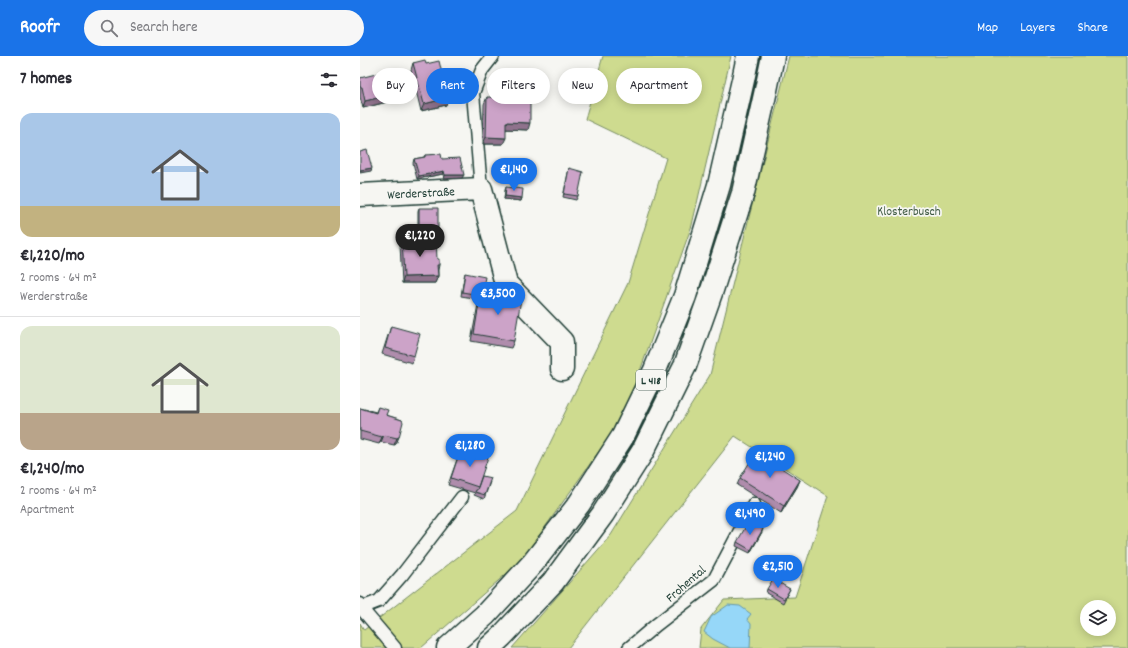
<!DOCTYPE html>
<html lang="en">
<head>
<meta charset="utf-8">
<style>
	body { margin:0; font-family:Dekko,sans-serif; background:#f7f7f7; color:#2b2b33; height:100vh; display:flex; flex-direction:column; font-size:15px; white-space:nowrap }
	* { box-sizing:border-box; margin:0 }
	p { font-size:13px; color:#7c7c81 }
	.icon { flex:none; width:22px; height:22px; fill:none; stroke:currentColor; stroke-width:2; stroke-linecap:round; stroke-linejoin:round }
	.map { position:relative; flex:1; overflow:hidden }
	.panel { display:flex; flex-direction:column; background:#fff; width:360px }
	.panel>* { flex:none }
	.top-card { position:absolute; left:12px; top:12px; width:380px; height:36px; display:flex; gap:8px }
	.fabs { position:absolute; left:720px; top:544px; display:grid; gap:8px }
	.fabs a { display:grid; place-items:center; width:36px; height:36px; border-radius:50%; background:#fff; box-shadow:0 2px 10px #0003; font-size:20px }
	.price { position:absolute; translate:-50% -34px; padding:0 9px; border-radius:14px; background:#1a73e8; color:#fff; font-size:13px; line-height:26px; filter:drop-shadow(0 1px 2px #0008) }
	.price::after { content:''; position:absolute; left:50%; top:24px; width:12px; height:9px; margin-left:-6px; background:inherit; clip-path:polygon(0 0,100% 0,50% 100%) }
	.price.active { background:#222; color:#fff }
	ul { padding:0; list-style:none }
	li { display:grid; align-content:center; gap:8px; height:212px; padding:0 20px }
	li+li { border-top:1px solid #e1e1e2 }
	li span { display:grid; place-items:center; height:124px; border-radius:12px; color:#555 }
	li>.icon { margin-inline-start:auto }
	span .icon { width:72px; height:72px; fill:#fffc; stroke-width:1 }
	li b { font-size:17px }
	h2 { display:flex; justify-content:space-between; align-items:center; height:48px; padding:0 20px; font-size:17px }
	.pill { padding:0 14px; border-radius:18px; background:#fff; box-shadow:0 2px 10px #0003; font-size:14px; line-height:36px }
	.pill.active { background:#1a73e8; color:#fff }
	header { display:flex; align-items:center; gap:24px; box-sizing:border-box; height:56px; padding:0 20px; background:#1a73e8; color:#fff }
	header strong { font-size:19px }
	nav { display:flex; gap:22px; margin-inline-start:auto; font-size:14px }
	.search { width:280px; height:36px; background:#f7f7f7; display:flex; align-items:center; gap:10px; box-sizing:border-box; padding:0 14px; border-radius:22px; color:#7c7c81; font-size:15px }
	main { display:flex; flex:1; min-height:0 }
	.map>svg:first-child { display:block }
	.green { fill:#cedb8f; stroke:#768c62; fill-rule:evenodd }
	.water { fill:#96d7f8; stroke:#69a }
	.lines { fill:none; stroke-linecap:round; stroke-linejoin:round }
	.service-casing { stroke:#1f3d34; stroke-width:15 }
	.minor-casing { stroke:#1f3d34; stroke-width:25 }
	.motorway-casing { stroke:#1f3d34; stroke-width:25 }
	.service { stroke:#f6f6f2; stroke-width:12 }
	.minor { stroke:#f6f6f2; stroke-width:22 }
	.motorway { stroke:#f6f6f2; stroke-width:22 }
	.wall { fill:#af8cac; stroke:#1f3d34 }
	.shaded-wall { fill:#8f728c; stroke:#1f3d34 }
	.building { fill:#cca3c8; stroke:#1f3d34 }
	.labels { text-anchor:middle; stroke-width:3.5; stroke-linejoin:round; paint-order:stroke }
	.shield { fill:#f6f6f2; stroke:#60746d; stroke-width:1 }
	.shield-label { font-size:12px; font-weight:bold; fill:#1f3d34 }
	.street-label { font-size:13px; fill:#1f3d34; stroke:#f6f6f2 }
	.park-label { font-size:13px; fill:#425d46; stroke:#f6f6f2 }
</style>
</head>
<body>
<header>
<strong>Roofr</strong>
<div class="search"><svg class="icon" aria-label="search" viewBox="0 0 24 24"><circle cx="10" cy="10" r="6"/><path d="M15 15l6 6"/></svg>Search here</div>
<nav><a>Map</a><a>Layers</a><a>Share</a></nav>
</header>
<main>
<section class="panel">
<h2>7 homes<svg class="icon" aria-label="filters" viewBox="0 0 24 24"><path d="M4 7h16M4 17h16"/><circle cx="9" cy="7" r="2"/><circle cx="15" cy="17" r="2"/></svg></h2>
<ul>
<li><span style="background:linear-gradient(#a9c7e8 75%,#c2b280 0)"><svg class="icon" aria-label="home" viewBox="0 0 24 24"><path d="M3 11l9-7 9 7M6 9v11h12V9"/></svg></span><div><b>€1,220/mo</b><p>2 rooms · 64 m²</p><p>Werderstraße</p></div></li>
<li><span style="background:linear-gradient(#dfe7d0 70%,#b9a48a 0)"><svg class="icon" aria-label="home" viewBox="0 0 24 24"><path d="M3 11l9-7 9 7M6 9v11h12V9"/></svg></span><div><b>€1,240/mo</b><p>2 rooms · 64 m²</p><p>Apartment</p></div></li>
</ul>
</section>
<div class="map">
<svg width="768" height="592" viewBox="0 0 768 592">
	<rect width="100%" height="100%" fill="#f6f6f2"/>
	<filter id="ink" filterUnits="userSpaceOnUse"><feTurbulence type="fractalNoise" baseFrequency=".025" numOctaves="2"/><feDisplacementMap in="SourceGraphic" scale="8" xChannelSelector="R" yChannelSelector="G"/><feConvolveMatrix kernelMatrix="1 2 1 2 8 2 1 2 1" color-interpolation-filters="sRGB"/></filter>
	<g filter="url(#ink)">
		<path class="green" d="M243,0H371L332,169L264,360L161,505L61,592H0V567L4,574L157,455L268,227L306,102L225,63Z
			M429,0H768V592H339L341,573L364,544L435,541L468,440L375,380L208,592H152L251,479L350,319ZM727,551H749V573H727Z"/>
		<path class="water" d="M368,549L380,550L391,558L387,563L391,568L390,592H370L353,583L344,576L351,561Z"/>
		<g class="lines">
			<g class="service-casing">
				<path id="service" d="M121,133L113,37L122,14L133,0
					M0,548L1,552L35,592
					M1,552L19,545L42,519L102,441
					M269,592L296,569L354,524L394,448"/>
			</g>
			<g class="minor-casing">
				<path id="minor" d="M0,139L121,133L146,228L202,286V313"/>
			</g>
			<g class="motorway-casing">
				<path id="motorway" d="M88,592L125,559L173,507L219,448L263,380L295,314L325,240L359,129L383,24L388,0
					M129,592L142,580L193,526L243,458L283,395L325,310L352,234L383,137L406,34L413,0"/>
			</g>
			<use href="#service" class="service"/>
			<use href="#minor" class="minor"/>
			<use href="#motorway" class="motorway"/>
		</g>
		<path class="wall" d="M53,7L66,8L88,42L86,49L61,55L51,14Z
			M0,22L33,38L31,45L3,52L0,41Z
			M127,41L168,74L146,73L143,88H123L124,48Z
			M65,99L82,103L102,122L84,123L83,118L57,123L53,107L54,103L64,101Z
			M209,112L218,140L216,144L203,141Z
			M146,131L162,142L161,145L144,143L145,134Z
			M59,152L77,174L58,175V156Z
			M42,182L60,184L77,203L79,209L78,214V220L75,227H42L40,189Z
			M105,217L122,236L154,285L151,292L111,285L119,243L101,240L104,221Z
			M31,270L54,300L52,307L22,298Z
			M18,351L26,359L42,364L36,388L34,389L21,386L19,388L0,383V352L16,356Z
			M101,392L122,420L130,426L124,443L114,439L115,437L88,429Z
			M380,422L440,424L437,431L421,457L377,429Z
			M402,476L390,497L376,490L377,486Z
			M407,533H430L423,547L406,537Z"/>
		<path class="shaded-wall" d="M33,38L31,45L3,52L5,45Z
			M88,42L86,49L61,55L64,48Z
			M146,66L170,67L168,74L144,73Z
			M126,81L146,82L143,88H123Z
			M12,112L11,115L0,117V114Z
			M84,115L83,118L57,123L59,120Z
			M85,119H104L102,122L84,123Z
			M145,140L162,142L161,145L144,143Z
			M59,171H78L77,174L58,175Z
			M78,220L75,227H42L44,221Z
			M24,379L21,386L19,388L22,381Z
			M39,381L36,388L34,389L37,382Z
			M440,424L437,431L421,457L424,450Z
			M403,473L402,476L390,497L391,494Z"/>
		<path class="building" d="M65,4L66,8L79,5L88,42L64,48L53,7Z
			M28,15L33,38L5,45L2,31H0V22Z
			M127,41L170,42V67L146,66V82L126,81Z
			M7,94L12,112L0,114V96Z
			M81,98L82,103L100,102L104,119H85L84,115L59,120L54,103L65,101V99Z
			M209,112L223,116L218,140L204,138Z
			M146,131L163,133L162,142L145,140Z
			M59,152H78V171H59Z
			M42,182H60V184L76,183L77,203H79V209H77L78,220L44,221Z
			M105,217L125,221L122,236H121L120,239L102,236Z
			M121,236L161,243L154,285L114,278Z
			M31,270L60,278L54,300L25,292Z
			M18,351L28,354L26,359L42,364L43,366L39,381L37,382L24,379L22,381L0,375V352L16,357Z
			M101,392L128,401L118,431L91,422Z
			M396,396L440,424L424,450L380,422Z
			M122,420L131,422L125,439L115,436L116,434H117Z
			M389,465L403,473L391,494L377,486Z
			M413,523L430,533L424,543L407,533Z"/>
	</g>
	<g class="labels">
		<rect class="shield" x="276" y="314" width="30" height="20" rx="3"/>
		<g class="shield-label">
			<text x="291" y="328">L 418</text>
		</g>
		<g class="street-label">
			<text transform="translate(61 136) rotate(-3)" y="5">Werderstraße</text>
			<text transform="translate(325 527) rotate(-41)" y="5">Frohental</text>
		</g>
		<g class="park-label">
			<text x="549" y="159">Klosterbusch</text>
		</g>
	</g>
</svg>
<div class="fabs">
<a><svg class="icon" aria-label="layers" viewBox="0 0 24 24"><path d="M12 4l9 5-9 5-9-5zM3 14l9 5 9-5"/></svg></a>
</div>
<b class="price" style="left:154px;top:136px">€1,140</b>
<b class="price active" style="left:60px;top:202px">€1,220</b>
<b class="price" style="left:138px;top:260px">€3,500</b>
<b class="price" style="left:110px;top:412px">€1,280</b>
<b class="price" style="left:410px;top:423px">€1,240</b>
<b class="price" style="left:390px;top:480px">€1,490</b>
<b class="price" style="left:418px;top:533px">€2,510</b>
<div class="top-card">
<a class="pill">Buy</a>
<a class="pill active">Rent</a>
<a class="pill">Filters</a>
<a class="pill">New</a>
<a class="pill">Apartment</a>
</div>
</div>
</main>
</body>
</html>
